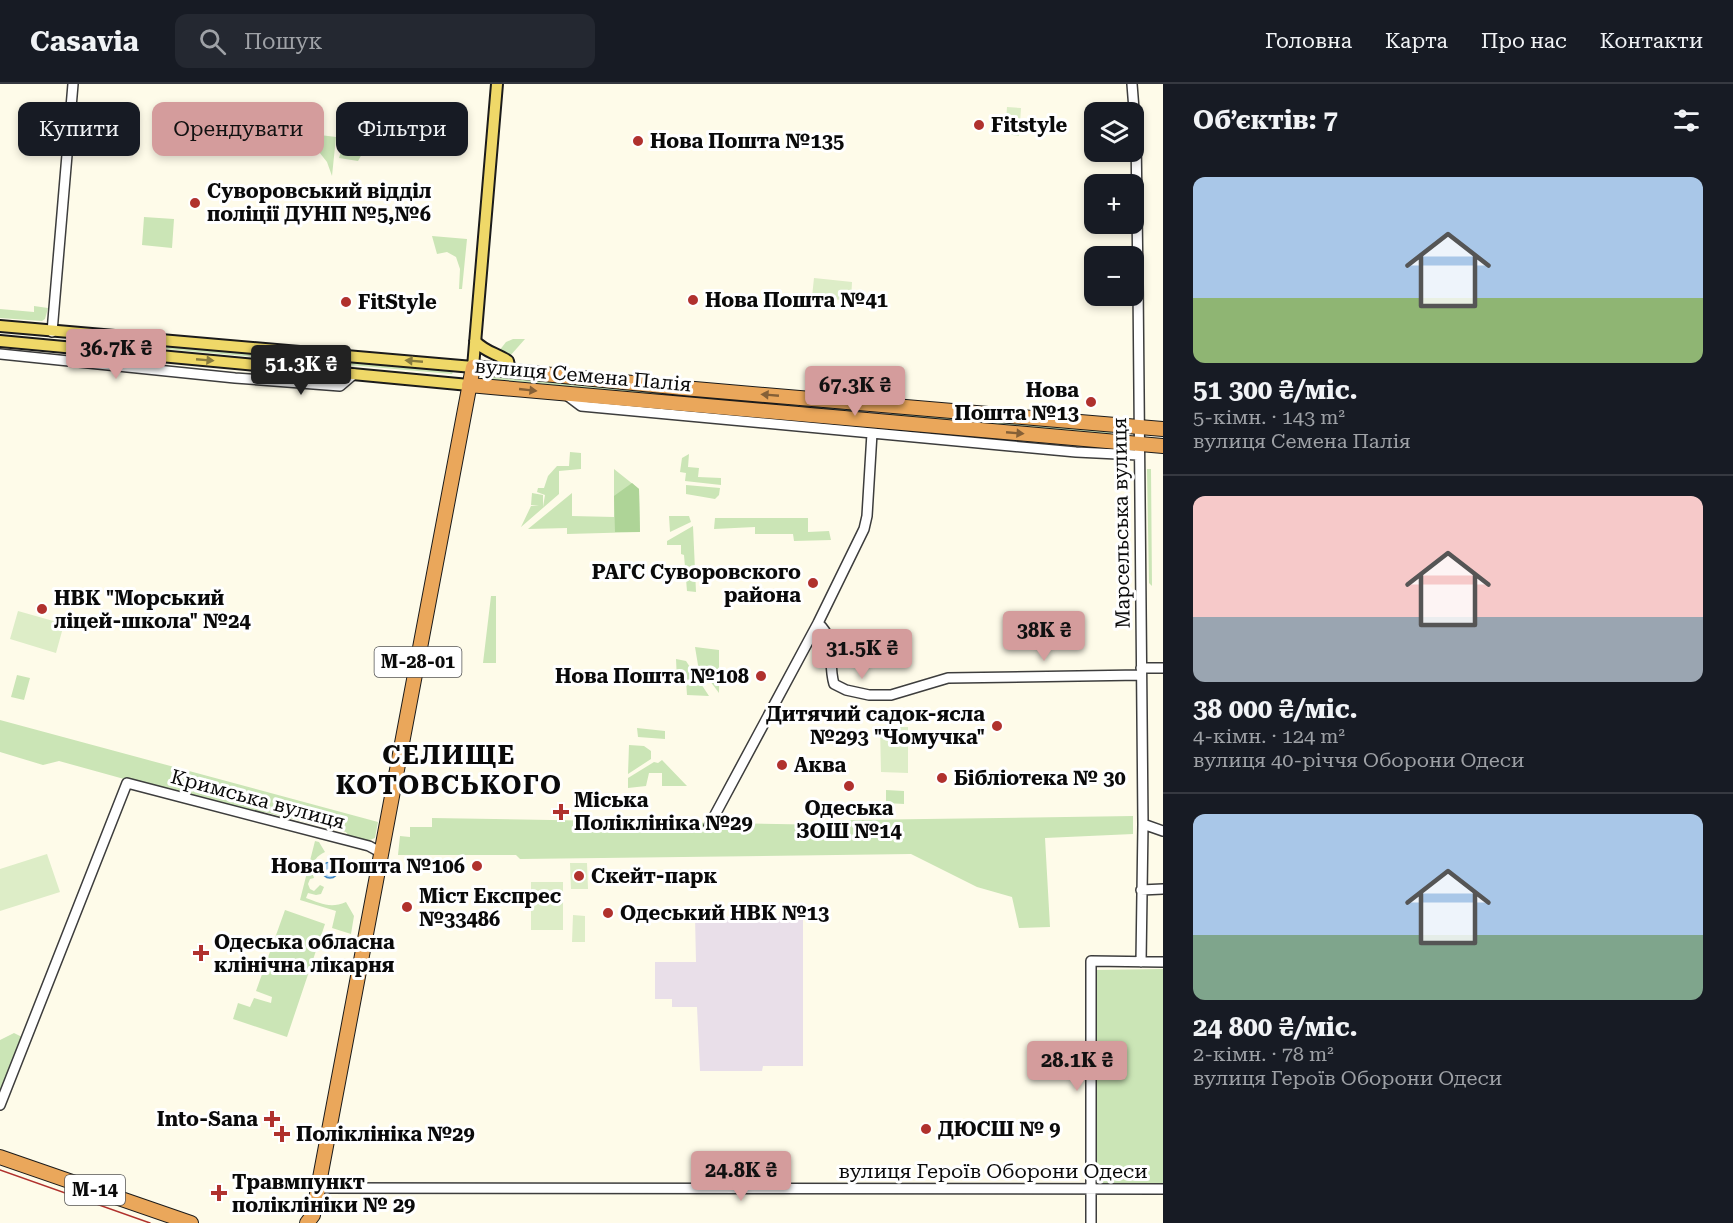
<!DOCTYPE html>
<html lang="uk">
<head>
<meta charset="utf-8">
<style>
	body { margin:0; font-family:"Roboto Serif",serif; background:#242831; color:#f1f3f6; height:100vh; display:flex; flex-direction:column; font-size:22px; white-space:nowrap }
	* { box-sizing:border-box; margin:0 }
	p { font-size:20px; color:#9ea1a6 }
	.icon { flex:none; width:33px; height:33px; fill:none; stroke:currentColor; stroke-width:2; stroke-linecap:round; stroke-linejoin:round }
	.map { position:relative; flex:1; overflow:hidden }
	.sheet { display:flex; flex-direction:column; background:#171b24; width:570px }
	.sheet>* { flex:none }
	.top-card { position:absolute; left:18px; top:18px; width:570px; height:54px; display:flex; gap:12px }
	.tools { position:absolute; left:1084px; top:18px; display:grid; gap:12px }
	.tools a { display:grid; place-items:center; width:60px; height:60px; border-radius:12px; background:#171b24; box-shadow:0 3px 9px #0003; font-size:30px }
	.price { position:absolute; translate:-50% -51px; padding:0 14px; border-radius:6px; background:#d49c9c; color:#111; font-size:20px; line-height:39px; filter:drop-shadow(0 2px 3px #0008) }
	.price::after { content:''; position:absolute; left:50%; top:36px; width:18px; height:14px; margin-left:-9px; background:inherit; clip-path:polygon(0 0,100% 0,50% 100%) }
	.price.current { background:#222; color:#fff }
	ul { padding:0; list-style:none }
	li { display:grid; align-content:center; gap:12px; height:318px; padding:0 30px }
	li+li { border-top:2px solid #363941 }
	li span { display:grid; place-items:center; height:186px; border-radius:12px; color:#555 }
	li>.icon { margin-inline-start:auto }
	span .icon { width:108px; height:108px; fill:#fffc; stroke-width:1 }
	li b { font-size:26px }
	h2 { display:flex; justify-content:space-between; align-items:center; height:72px; padding:0 30px; font-size:26px }
	.pill { padding:0 21px; border-radius:12px; background:#171b24; box-shadow:0 3px 9px #0003; font-size:21px; line-height:54px }
	.pill.current { background:#d49c9c; color:#111 }
	header { display:flex; align-items:center; gap:36px; box-sizing:border-box; height:84px; padding:0 30px; background:#171b24; border-bottom:2px solid #363941 }
	header strong { font-size:28px }
	nav { display:flex; gap:33px; margin-inline-start:auto; font-size:21px }
	.search { width:420px; height:54px; background:#242831; display:flex; align-items:center; gap:15px; box-sizing:border-box; padding:0 21px; border-radius:12px; color:#9ea1a6; font-size:22px }
	main { display:flex; flex:1; min-height:0 }
	.map>svg:first-child { display:block }
	.industrial { fill:#e9dfe9 }
	.green { fill:#cbe5b6 }
	.forest { fill:#aed497 }
	.pitch { fill:#ddedc7 }
	.water { fill:#b2d5f1; stroke:#3e84c3; stroke-width:1.5 }
	.lines { fill:none; stroke-linecap:round; stroke-linejoin:round }
	.minor-casing { stroke:#3d3d3d; stroke-width:12 }
	.major-casing { stroke:#1b1b1b; stroke-width:14 }
	.highway-casing { stroke:#1b1b1b; stroke-width:16 }
	.minor { stroke:#fff; stroke-width:9 }
	.major { stroke:#efd868; stroke-width:10 }
	.highway { stroke:#eaa75b; stroke-width:14 }
	.tram { stroke:#b0312d; stroke-width:1.5 }
	.oneway { fill:#887b3e }
	.oneway2 { fill:#856037 }
	.poi-dot { fill:#b0312d; stroke:#fff; stroke-width:2 }
	.labels { text-anchor:middle; stroke-width:6; stroke-linejoin:round; paint-order:stroke }
	.shield { fill:#fff; stroke:#545454; stroke-width:1.5 }
	.shield-label { font-size:18px; font-weight:bold; fill:#0a0a0a }
	.poi-label { font-size:20px; font-weight:bold; fill:#0a0a0a; stroke:#fff; text-anchor:start }
	.street-label { font-size:20px; fill:#0a0a0a; stroke:#fff }
	.district-label { font-size:26px; font-weight:bold; letter-spacing:1.5px; fill:#0a0a0a; stroke:#fff }
</style>
</head>
<body>
<header>
<strong>Casavia</strong>
<div class="search"><svg class="icon" aria-label="search" viewBox="0 0 24 24"><circle cx="10" cy="10" r="6"/><path d="M15 15l6 6"/></svg>Пошук</div>
<nav><a>Головна</a><a>Карта</a><a>Про нас</a><a>Контакти</a></nav>
</header>
<main>
<div class="map">
<svg width="1163" height="1139" viewBox="0 0 1163 1139">
	<rect width="100%" height="100%" fill="#fefbe9"/>
	<path class="industrial" d="M695,833H803V982H763L762,987H700L697,923H672V915H655V878H696Z"/>
	<path class="green" d="M292,48L299,49L314,66L235,55L290,61Z
		M304,49L336,53L332,92L327,78Z
		M343,61L366,63L358,77L339,74Z
		M144,133L174,135L172,164L142,161Z
		M432,152L467,155L462,205H459L460,185L456,173L447,168L437,170Z
		M34,222L48,224L45,235L42,237L0,234V225L34,228Z
		M98,255L452,286L453,288L452,290L97,259Z
		M513,255H525L510,272L499,267L506,258Z
		M488,291L678,310L677,312L488,295Z
		M689,310L859,323L858,328L690,314Z
		M891,327L1111,347V351L891,331Z
		M570,368L581,369V385L559,387V410L521,443L531,422H539L531,421L532,409L543,411V423L545,411L537,408L538,404H544L548,392L557,382H569Z
		M689,370L688,383L699,384L698,393L721,394V401L685,397L686,389L680,388L682,374Z
		M614,385L639,405L640,448L567,450V444L528,445L572,409V432L614,433Z
		M1147,385H1151L1152,502L1149,499Z
		M686,401L720,404L719,411L715,415L686,410Z
		M669,432H689L691,438L670,448Z
		M715,434H808V448L829,447L831,456L794,457L793,450H755V443L714,445Z
		M693,442L696,508L687,507L684,471L681,470V461H667V457Z
		M491,512H496V579H483Z
		M695,563L719,566V609L698,581Z
		M676,575L686,577L709,612L687,611L686,597L677,596Z
		M17,591L30,594L24,616L11,613Z
		M0,636L378,738L375,754L367,757L349,753L346,748L264,728L261,733L59,677L43,681L0,668Z
		M637,644L665,647V655L638,653Z
		M629,661L644,662L651,667V675L628,690Z
		M662,676L687,702H662V689H649L646,702L628,704V694L654,678L658,679Z
		M886,706L904,707V720L886,719Z
		M1133,732V750L1045,754L1050,843L1019,844L1012,813L977,803L911,770L520,775L516,771H398L400,752L410,753V743H432V734L834,741L851,736Z
		M315,757L319,758L325,768C314,773 310,782 314,794L310,795L308,800L310,805L314,807L320,801L324,803L321,810L316,811L308,809L306,814C320,819 330,825 346,818L354,832L351,850L332,844L336,827L300,816Z
		M285,826L325,840L287,953L233,935L238,919L250,923L254,914L271,919L272,913L256,907Z
		M1163,885V1100H1093V890L1096,886Z
		M14,949L22,953L0,1008V956Z"/>
	<path class="forest" d="M632,399L639,405L640,448H615L614,412Z"/>
	<path class="pitch" d="M1007,23L1021,24L1019,52L1005,50Z
		M814,194L852,198L851,217L812,213Z
		M18,527L64,540L56,569L10,555Z
		M880,643H908V689L881,688Z
		M47,770L60,808L0,827V785Z
		M570,779H587L588,805H571Z
		M531,798H563V846H531Z
		M573,831L585,832V858H572Z"/>
	<path class="water" d="M322 786a8 8 0 1 1 16 0a8 8 0 1 1-16 0Z"/>
	<g class="lines">
		<g class="minor-casing">
			<path id="minor" d="M1132,0L1136,51L1138,199L1143,740L1141,878
				M52,248L73,0
				M0,270L235,294L340,302L354,290
				M565,310L581,322L1076,368L1138,371
				M818,539C838,557 827,577 834,600L846,606L869,611H891L948,594L1141,591
				M1141,584H1163
				M1143,740L1163,747
				M709,742L818,539L864,445L867,432L872,349
				M1141,806L1163,805
				M0,1021L127,699L369,762L380,768
				M318,1104L1163,1105
				M1091,1139V877L1163,878"/>
		</g>
		<g class="major-casing">
			<path id="major" d="M0,242L473,283L497,0
				M0,257L469,301
				M475,257C485,268 496,269 508,277L510,287"/>
		</g>
		<g class="highway-casing">
			<path id="highway" d="M469,301L1163,362
				M0,1073L191,1139
				M307,1139L313,1131L473,283L683,304L1163,345"/>
		</g>
		<use href="#minor" class="minor"/>
		<use href="#major" class="major"/>
		<use href="#highway" class="highway"/>
		<path class="tram" d="M0,1086L150,1139"/>
	</g>
	<defs><path id="oneway-solid" d="M-6-.8H1V-3.2L6.5 0L1 3.2V.8H-6Z" transform="scale(1.5)"/></defs>
	<g class="oneway">
		<use href="#oneway-solid" transform="translate(205 276) rotate(5)"/>
		<use href="#oneway-solid" transform="translate(414 277) rotate(-175)"/>
	</g>
	<g class="oneway2">
		<use href="#oneway-solid" transform="translate(528 306) rotate(6)"/>
		<use href="#oneway-solid" transform="translate(770 311) rotate(-175)"/>
		<use href="#oneway-solid" transform="translate(1015 349) rotate(5)"/>
	</g>
	<g class="poi-dot">
		<circle cx="979" cy="41" r="6"/>
		<circle cx="638" cy="57" r="6"/>
		<circle cx="195" cy="119" r="6"/>
		<circle cx="693" cy="216" r="6"/>
		<circle cx="346" cy="218" r="6"/>
		<circle cx="1091" cy="318" r="6"/>
		<circle cx="813" cy="499" r="6"/>
		<circle cx="42" cy="525" r="6"/>
		<circle cx="761" cy="592" r="6"/>
		<circle cx="997" cy="642" r="6"/>
		<circle cx="782" cy="681" r="6"/>
		<circle cx="942" cy="694" r="6"/>
		<circle cx="849" cy="702" r="6"/>
		<path d="M558 719h6v6h6v6h-6v6h-6v-6h-6v-6h6z"/>
		<circle cx="477" cy="782" r="6"/>
		<circle cx="579" cy="792" r="6"/>
		<circle cx="407" cy="823" r="6"/>
		<circle cx="608" cy="829" r="6"/>
		<path d="M198 860h6v6h6v6h-6v6h-6v-6h-6v-6h6z"/>
		<path d="M269 1026h6v6h6v6h-6v6h-6v-6h-6v-6h6z"/>
		<circle cx="926" cy="1045" r="6"/>
		<path d="M279 1041h6v6h6v6h-6v6h-6v-6h-6v-6h6z"/>
		<path d="M216 1100h6v6h6v6h-6v6h-6v-6h-6v-6h6z"/>
	</g>
	<g class="labels">
		<g class="shield">
			<rect x="374.5" y="563" width="87" height="30" rx="4.5"/>
			<rect x="65" y="1091" width="60" height="30" rx="4.5"/>
		</g>
		<g class="shield-label">
			<text x="418" y="584">М-28-01</text>
			<text x="95" y="1112">М-14</text>
		</g>
		<g class="poi-label">
			<text x="991" y="48">Fitstyle</text>
			<text x="650" y="64">Нова Пошта №135</text>
			<text x="207" y="114">Суворовський відділ<tspan x="207" dy="23">поліції ДУНП №5,№6</tspan></text>
			<text x="705" y="223">Нова Пошта №41</text>
			<text x="358" y="225">FitStyle</text>
			<text x="1079" y="313" text-anchor="end">Нова<tspan x="1079" dy="23">Пошта №13</tspan></text>
			<text x="801" y="495" text-anchor="end">РАГС Суворовского<tspan x="801" dy="23">района</tspan></text>
			<text x="54" y="521">НВК "Морський<tspan x="54" dy="23">ліцей-школа" №24</tspan></text>
			<text x="749" y="599" text-anchor="end">Нова Пошта №108</text>
			<text x="985" y="637" text-anchor="end">Дитячий садок-ясла<tspan x="985" dy="23">№293 "Чомучка"</tspan></text>
			<text x="794" y="688">Аква</text>
			<text x="954" y="701">Бібліотека № 30</text>
			<text x="574" y="723">Міська<tspan x="574" dy="23">Поліклініка №29</tspan></text>
			<text x="849" y="731" text-anchor="middle">Одеська<tspan x="849" dy="23">ЗОШ №14</tspan></text>
			<text x="465" y="789" text-anchor="end">Нова Пошта №106</text>
			<text x="591" y="799">Скейт-парк</text>
			<text x="419" y="819">Міст Експрес<tspan x="419" dy="23">№33486</tspan></text>
			<text x="620" y="836">Одеський НВК №13</text>
			<text x="214" y="865">Одеська обласна<tspan x="214" dy="23">клінічна лікарня</tspan></text>
			<text x="258" y="1042" text-anchor="end">Into-Sana</text>
			<text x="938" y="1052">ДЮСШ № 9</text>
			<text x="296" y="1057">Поліклініка №29</text>
			<text x="232" y="1105">Травмпункт<tspan x="232" dy="23">поліклініки № 29</tspan></text>
		</g>
		<g class="street-label">
			<text transform="translate(583 291) rotate(5)" y="7">вулиця Семена Палія</text>
			<text transform="translate(1121 439) rotate(-91)" y="7">Марсельська вулиця</text>
			<text transform="translate(258 715) rotate(15)" y="7">Кримська вулиця</text>
			<text x="993" y="1094">вулиця Героїв Оборони Одеси</text>
		</g>
		<g class="district-label">
			<text x="449" y="680">СЕЛИЩЕ<tspan x="449" dy="30">КОТОВСЬКОГО</tspan></text>
		</g>
	</g>
</svg>
<div class="tools">
<a><svg class="icon" aria-label="layers" viewBox="0 0 24 24"><path d="M12 4l9 5-9 5-9-5zM3 14l9 5 9-5"/></svg></a>
<a>+</a>
<a>−</a>
</div>
<b class="price" style="left:116px;top:296px">36.7K ₴</b>
<b class="price current" style="left:301px;top:312px">51.3K ₴</b>
<b class="price" style="left:855px;top:333px">67.3K ₴</b>
<b class="price" style="left:1044px;top:578px">38K ₴</b>
<b class="price" style="left:862px;top:596px">31.5K ₴</b>
<b class="price" style="left:1077px;top:1008px">28.1K ₴</b>
<b class="price" style="left:741px;top:1118px">24.8K ₴</b>
<div class="top-card">
<a class="pill">Купити</a>
<a class="pill current">Орендувати</a>
<a class="pill">Фільтри</a>
</div>
</div>
<section class="sheet">
<h2>Об’єктів: 7<svg class="icon" aria-label="filters" viewBox="0 0 24 24"><path d="M4 7h16M4 17h16"/><circle cx="9" cy="7" r="2"/><circle cx="15" cy="17" r="2"/></svg></h2>
<ul>
<li><span style="background:linear-gradient(#a9c7e8 65%,#8fb573 0)"><svg class="icon" aria-label="home" viewBox="0 0 24 24"><path d="M3 11l9-7 9 7M6 9v11h12V9"/></svg></span><div><b>51 300 ₴/міс.</b><p>5-кімн. · 143 m²</p><p>вулиця Семена Палія</p></div></li>
<li><span style="background:linear-gradient(#f6c9c9 65%,#9aa5b1 0)"><svg class="icon" aria-label="home" viewBox="0 0 24 24"><path d="M3 11l9-7 9 7M6 9v11h12V9"/></svg></span><div><b>38 000 ₴/міс.</b><p>4-кімн. · 124 m²</p><p>вулиця 40-річчя Оборони Одеси</p></div></li>
<li><span style="background:linear-gradient(#a9c7e8 65%,#7fa58c 0)"><svg class="icon" aria-label="home" viewBox="0 0 24 24"><path d="M3 11l9-7 9 7M6 9v11h12V9"/></svg></span><div><b>24 800 ₴/міс.</b><p>2-кімн. · 78 m²</p><p>вулиця Героїв Оборони Одеси</p></div></li>
</ul>
</section>
</main>
</body>
</html>
